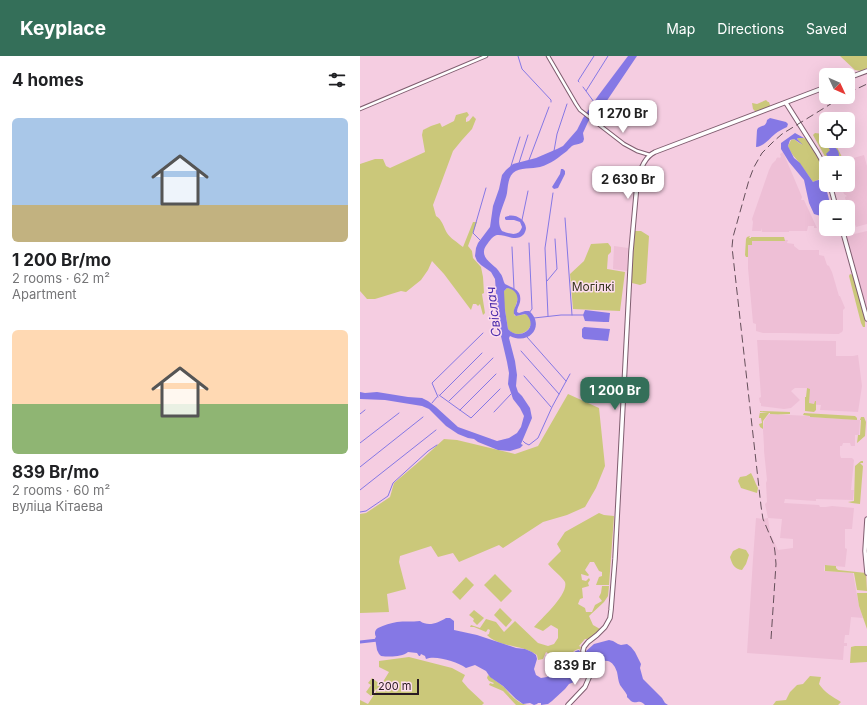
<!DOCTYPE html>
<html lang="en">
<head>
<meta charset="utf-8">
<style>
	body { margin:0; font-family:Inter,sans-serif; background:#f6f6f6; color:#202124; height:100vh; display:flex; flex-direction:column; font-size:15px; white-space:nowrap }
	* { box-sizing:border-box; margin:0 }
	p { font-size:13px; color:#757577 }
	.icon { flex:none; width:22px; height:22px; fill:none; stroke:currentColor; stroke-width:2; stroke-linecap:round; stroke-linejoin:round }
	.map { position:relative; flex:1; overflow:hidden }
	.side { display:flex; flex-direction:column; background:#fff; width:360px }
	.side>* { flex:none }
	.needle { width:26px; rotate:134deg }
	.controls { position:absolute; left:459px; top:12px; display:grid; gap:8px }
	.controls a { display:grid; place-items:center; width:36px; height:36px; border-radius:6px; background:#fff; box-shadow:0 4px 16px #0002; font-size:20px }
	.scale { position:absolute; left:12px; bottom:10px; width:47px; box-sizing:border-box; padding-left:4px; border:2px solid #2a1b23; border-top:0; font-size:11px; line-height:14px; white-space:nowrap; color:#2a1b23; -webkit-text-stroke:3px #fddded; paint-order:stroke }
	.price { position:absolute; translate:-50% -34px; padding:0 9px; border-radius:8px; background:#fff; color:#222; font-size:13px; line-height:26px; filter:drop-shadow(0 1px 2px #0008) }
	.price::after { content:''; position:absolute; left:50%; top:24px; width:12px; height:9px; margin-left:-6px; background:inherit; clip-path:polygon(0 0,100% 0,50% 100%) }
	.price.active { background:#346f59; color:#fff }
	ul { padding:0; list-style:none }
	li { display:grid; align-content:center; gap:8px; height:212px; padding:0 12px }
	li span { display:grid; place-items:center; height:124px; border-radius:6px; color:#555 }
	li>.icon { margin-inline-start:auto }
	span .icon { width:72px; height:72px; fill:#fffc; stroke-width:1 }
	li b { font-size:17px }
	h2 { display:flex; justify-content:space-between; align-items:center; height:48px; padding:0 12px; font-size:17px }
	header { display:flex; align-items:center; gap:24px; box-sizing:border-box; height:56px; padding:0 20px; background:#346f59; color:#fff }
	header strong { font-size:19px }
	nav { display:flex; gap:22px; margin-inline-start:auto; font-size:14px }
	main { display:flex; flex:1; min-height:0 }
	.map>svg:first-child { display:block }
	.built { fill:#eebfd6; fill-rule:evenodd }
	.green { fill:#cbc87a }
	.water { fill:#8578e5; fill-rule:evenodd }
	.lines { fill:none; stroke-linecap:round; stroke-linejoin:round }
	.stream { stroke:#8578e5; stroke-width:1 }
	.river { stroke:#8578e5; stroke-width:3 }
	.minor-casing { stroke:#7f5d6f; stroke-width:4.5 }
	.major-casing { stroke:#7f5d6f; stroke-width:5.5 }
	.minor { stroke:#fff; stroke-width:2.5 }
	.major { stroke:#fff; stroke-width:3.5 }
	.rail { stroke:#654f5a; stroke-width:1; stroke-dasharray:8 4; stroke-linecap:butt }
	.labels { text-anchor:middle; stroke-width:3; stroke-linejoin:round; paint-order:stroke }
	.park-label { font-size:12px; fill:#37361f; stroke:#fddded }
	.water-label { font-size:13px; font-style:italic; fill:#4c2dac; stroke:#fddded }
</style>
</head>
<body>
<header>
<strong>Keyplace</strong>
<nav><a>Map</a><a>Directions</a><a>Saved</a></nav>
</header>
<main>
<section class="side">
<h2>4 homes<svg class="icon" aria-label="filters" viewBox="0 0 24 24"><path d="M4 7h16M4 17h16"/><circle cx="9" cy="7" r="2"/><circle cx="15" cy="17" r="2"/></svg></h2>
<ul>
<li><span style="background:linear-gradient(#a9c7e8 70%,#c2b280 0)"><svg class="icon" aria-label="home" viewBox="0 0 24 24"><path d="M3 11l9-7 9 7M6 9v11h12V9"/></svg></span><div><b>1 200 Br/mo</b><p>2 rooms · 62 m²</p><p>Apartment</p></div></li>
<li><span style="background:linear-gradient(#ffd9b3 60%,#8fb573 0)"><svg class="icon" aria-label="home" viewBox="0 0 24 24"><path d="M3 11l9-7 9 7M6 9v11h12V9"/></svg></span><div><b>839 Br/mo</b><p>2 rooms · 60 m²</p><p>вуліца Кітаева</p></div></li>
</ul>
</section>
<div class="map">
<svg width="507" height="649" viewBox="0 0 507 649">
	<rect width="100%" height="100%" fill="#f5cde1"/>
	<path class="built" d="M423,96L442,141L441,144H444L457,172H454V170H448L447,175H429V176H402L401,172V175H392L393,166L392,163L409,114L412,108L416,104V103L418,101L419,102L421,101L420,98Z
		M504,99L507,110V168L496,171L491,158H488V151H487V150L485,141L487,140L484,138L483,135H480L479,129H488V107H476Z
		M507,175V257L486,180Z
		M388,183L428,184L427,187L434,188V190L439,194H459V199L464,200L467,209L469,210L472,216L479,240H480L485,252L483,254V274L482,276L480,277L479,278H474L424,277H403L396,275V268L393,267L388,212Z
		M254,190L268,192L267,215L253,213Z
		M397,284L476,285V300H493L498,299L502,330L498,356L460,354L461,349L447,348V332H435L431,335L440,344L431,352L424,353L401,350V347H400L399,342L401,341Z
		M409,358L450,360V361L500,364L499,379H495V390H491L490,387H483L482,390H480V399L481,402H492L494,404L491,434H494L493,444L456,443V445L425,443L424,447L459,449L460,451H466L472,450L494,452L492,473H485V492L487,493L485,511L465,509L464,512V515L493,517L499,550L503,562L491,561L489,579H485L484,587H487V590H484L483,604L387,597L393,503L396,462L403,463L408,462L405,448L407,446L406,427L407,424L404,395V390L403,374L404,365ZM408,462L422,463L420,482L433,483V492L418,494L410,477Z"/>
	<path class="green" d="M480,0H507V12L501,15L495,14Z
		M406,44L408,46H409L410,49V51L396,56L393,53L392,47L397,48Z
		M107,56L109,59L106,62V66L109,65L113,60L116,63L112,73L102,84L93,95L73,149L76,160C82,163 84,172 87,177C89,181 98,187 103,191L113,166H117L108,190L112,195L113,202L121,211L123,221L124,237L122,238L125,257L123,259L120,248L118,250L116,248H113L111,254L84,218L72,205L68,214L61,224L46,236L41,235L15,243H7L0,235V108L15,103H23L26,110L30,112L65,96L62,79L63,74L71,70L80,67L82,71L94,65L96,59Z
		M455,77L463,78L466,81V85H470L477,91L482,101L476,105L468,106L453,79Z
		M438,82H444L448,85L460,103L466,122V129H468L466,132L464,126L460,123L453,126C449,120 445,115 441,109C435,101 432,100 428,90L431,84L434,83L442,89L437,83Z
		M275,175H281L289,180L286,227L280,229L272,227L271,224Z
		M390,180L389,182H391V181H424L425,185H392V189H388V201H386L385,199L386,183L387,181Z
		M248,187L251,191V196L248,199L247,213L265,216L260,255L213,253L210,218L224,205L231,188Z
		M490,218L493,219L505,262V271H503L501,267L492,232L489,220Z
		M147,232C167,235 153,249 154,259L156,260L166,258C181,269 159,287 148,273L144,248V235Z
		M447,332L450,333L449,347L454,348L455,345H456V354L454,356L445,355V341H446Z
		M208,338L239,352L245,410L236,432L225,451L207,459L183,466L143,492L139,489L99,506L93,497L78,501L71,490L40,500L39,506L46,533L27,538L29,556L0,557V458L6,457L30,441L34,427L61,404L84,383L97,384L155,398L178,390Z
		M400,355L430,356V358H418L430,359L410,358V357H409L403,365V373L400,371L399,368L402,367L401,362H399V356L400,361V357H408L400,356Z
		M444,357L495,360L497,362V364L450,361V360L443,359Z
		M501,361H504L506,366L505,380L497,387L498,379H500L501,364H500Z
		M501,405H503V407H500L503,410L500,448L492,447L488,446L494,445L495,410Z
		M391,417C394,422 395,427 398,432L397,437L381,432L378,425L380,421L386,420Z
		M239,457L244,459L254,460L249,529H236L239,521L242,520V516L239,515L234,506H230L225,514L229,519L228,520L221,518L222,524L226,525L229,522L230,524L228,527L229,530L222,532L223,542L220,543L218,548L225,552L226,556H232L235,549L242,545L239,541L241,537L242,530H249L248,540L244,546L229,560L233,569L240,573C237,577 231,584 225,583L219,590L221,591L220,594L219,593C213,594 212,597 211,602L207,605H196L194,601L186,596L183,603L178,604L177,599C162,588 140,592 127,579L129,578L130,574L128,573L126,576L114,571H110L111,569L120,572L126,563L136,566L144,576L155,565L178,587L188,590L194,588L198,582V573L191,569L183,575L174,571C181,563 209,538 205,526C203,522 191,512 188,508L201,495L197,488L205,476Z
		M379,492L386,494L389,499L386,508L382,514C374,513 372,508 370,501L373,495Z
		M465,509L476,510V512L478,514L506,517L507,535L497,534L494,517L465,515Z
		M135,518L152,535L141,546L124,529Z
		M106,521L114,529L100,544L92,536Z
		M497,537H507V573L499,550Z
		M140,552L152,564L146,571L134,559Z
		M114,554L124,562L117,569L113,565L114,563L109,559Z
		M495,590H507V606L490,607L491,591Z
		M49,601L92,612L105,619L102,625L108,632L124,647L122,649H0V644L8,648L17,634L16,633L11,640L6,636L11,629L8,627L12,622L21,629L29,616L19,611V605Z
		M128,619C133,623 139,627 144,631C150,638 157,647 167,649H156L143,635L129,629L130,627L133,628L134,627L129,625L127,622Z
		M450,620L461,621L459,628C464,636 473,641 481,646L478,649H413L416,645L426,644L430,636L437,629L443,628Z"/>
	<path class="water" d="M268,0H277L246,46L234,58L228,66L223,77L224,83L223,86C220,88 217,88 214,89C211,90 209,93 207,95C199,101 191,108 180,111C172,113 160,111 153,117C148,122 148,130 147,137C145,148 134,164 142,175C150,178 159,181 162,171L160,166L154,164H146L145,163V161C153,157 165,162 166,172C166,174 165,176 164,178C156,187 146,178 137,179C133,180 130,184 128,187C126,190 124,192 124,195C123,205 136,209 140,217C143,220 143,225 145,228C154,233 162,234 160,246C159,250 157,252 157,256L159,257L165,255H169C185,268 171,290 150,280L149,282L155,305L157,319L156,330L158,336L162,340L170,352L172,362L161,388L163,389L160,392L150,395L138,394L118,386L114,383L108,382L98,378L86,370L69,353L62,350L25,344L0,343V336L5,337L17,336L48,341L62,342L68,345L76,351L98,371L137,385L149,382L157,377L161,371L164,360L160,352L153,343L148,328L149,317L147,306L140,276L137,249L135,223L131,216L121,209L117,205L115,200L116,192L118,187L130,171L133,150L139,133L142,119L146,114L153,108L176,102L197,93L203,90L217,74L223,62L238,40ZM147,232C154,233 159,238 157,246C156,251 153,253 154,258L156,260L165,258L167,259C179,273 158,285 148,273L145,254L144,235Z
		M410,62L426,66L428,68L427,71C423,73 418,75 415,78C409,83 403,91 396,91L397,74L398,72C404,69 406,70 407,64Z
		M435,77L444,82H438L437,83L443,89L434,83L430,84L428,90L434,102L440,107L453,126C455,125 460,123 462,124C465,125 470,147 471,151H466V161H464L454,158L449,147L444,124L429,106L421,93V87Z
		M468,88H469C475,91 479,93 479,100L474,102L470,100L468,101L466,98L470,94L468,91Z
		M201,113H203L205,115V118L198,132L194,133L192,131L200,118Z
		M225,254L250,257L249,266H244L225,265L223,259Z
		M224,271L250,273L248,285L224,283L222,281V273Z
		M86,562H90L94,565V574L117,579L156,592L165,593L172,596L176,599L177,603L174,613L176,619L181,622L187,621L212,603C213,598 213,595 219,594L221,597L220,598L227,612L225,616L221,617L214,626L209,628L205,633L192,645L188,648L181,649V647H178L177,648L174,649L170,647L163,648L156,643L143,630L130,621L126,615L115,609L106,612C97,606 76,599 66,603L65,600L61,598L60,600H59L57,597L48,596C42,601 30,601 21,600L19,598L17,594L15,582L16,581C14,577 15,574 18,572C24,569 31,567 37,566C44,565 52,566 60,565C68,571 78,567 86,562Z
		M249,584L253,585L258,588L261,589L267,588L271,591L275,596L281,608L280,612L283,623L302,642L305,647L308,649H285C279,642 277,649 271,645C271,645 267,641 267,641V639C265,635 262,632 260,629C258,625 258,620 257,616C252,601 243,603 232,610L225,596L234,588Z"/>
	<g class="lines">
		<path class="stream" d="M158,0L162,13L191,44V46
			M219,26L218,25L234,0
			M223,31L226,35
			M234,46L226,35L248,0
			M194,95L197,78L207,48
			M169,104L189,51
			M159,107L168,79
			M151,110L160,81
			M205,162L212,259
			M162,164L168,135
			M120,184L113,177L126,132
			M169,187L172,253L169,257
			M152,191L154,233
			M187,225L197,213L195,183
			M188,260L185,192L193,137
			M174,262L201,259H223
			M167,281L206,325
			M161,295L199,338
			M164,320L191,351
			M79,339L111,362L140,333
			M80,339L122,297
			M78,341L72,327L123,277
			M89,345L133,302
			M72,347L77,341
			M100,354L136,318
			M134,356L151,338
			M0,358L5,354
			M163,385L165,387L169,389L178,382L192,351L210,318
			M0,387L39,357
			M0,411L63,361
			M0,434L76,374
			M0,456L6,455L28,440L33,427L68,395L77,389"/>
		<path class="river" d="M0,586L18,584"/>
		<g class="minor-casing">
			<path id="minor" d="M188,0L216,48L220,54L264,88L277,95L290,99
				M0,53L126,0"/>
		</g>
		<g class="major-casing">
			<path id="major" d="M488,22L507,15
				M426,47L457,96L461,103L466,116
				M470,129L476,151
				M482,173L507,263
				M507,463L505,495L507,517
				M208,649L225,631L231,617V612L224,599L223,595L224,591L228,586L237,579L245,571L250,562L251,554L255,503L271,195L277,128C279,117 284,101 295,96L466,31"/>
		</g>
		<use href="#minor" class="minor"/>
		<use href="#major" class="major"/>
		<path class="rail" d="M488,37L507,28
			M411,583L416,508L415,496L414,489L403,463L401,450L372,191L373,181L389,124L394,111L402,97L413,86L422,78L482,41"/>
	</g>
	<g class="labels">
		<g class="park-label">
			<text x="233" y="235">Могілкі</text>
		</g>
		<g class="water-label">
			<text transform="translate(133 256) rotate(-97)" y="5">Свіслач</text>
		</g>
	</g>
</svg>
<div class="controls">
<a><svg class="needle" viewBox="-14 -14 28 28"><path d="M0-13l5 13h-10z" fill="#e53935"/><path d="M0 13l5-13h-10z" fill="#757577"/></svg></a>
<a><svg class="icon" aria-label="locate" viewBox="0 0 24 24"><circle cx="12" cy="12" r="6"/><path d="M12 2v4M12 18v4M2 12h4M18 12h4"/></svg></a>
<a>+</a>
<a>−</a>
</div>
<div class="scale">200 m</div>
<b class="price" style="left:263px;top:78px">1 270 Br</b>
<b class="price" style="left:268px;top:144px">2 630 Br</b>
<b class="price active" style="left:255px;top:355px">1 200 Br</b>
<b class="price" style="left:215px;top:630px">839 Br</b>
</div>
</main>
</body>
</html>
